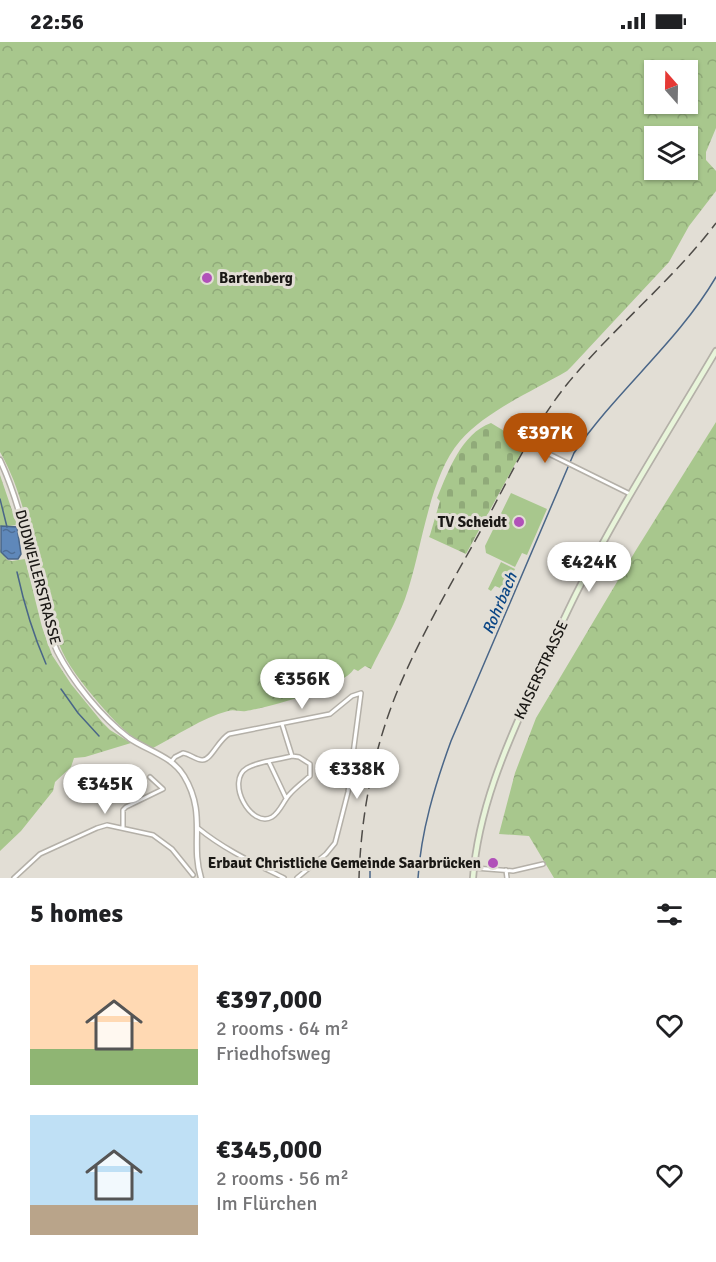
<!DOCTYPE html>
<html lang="en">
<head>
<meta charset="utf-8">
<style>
	body { margin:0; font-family:Signika,sans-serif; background:#f2f2f2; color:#202124; height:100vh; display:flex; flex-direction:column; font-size:22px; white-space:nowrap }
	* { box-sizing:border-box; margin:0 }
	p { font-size:20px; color:#757577 }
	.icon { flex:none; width:33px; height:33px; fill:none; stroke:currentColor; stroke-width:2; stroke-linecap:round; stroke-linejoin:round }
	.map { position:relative; height:836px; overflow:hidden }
	.side { display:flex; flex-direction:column; background:#fff; flex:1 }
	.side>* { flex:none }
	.needle { width:39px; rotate:340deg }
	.fabs { position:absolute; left:644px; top:18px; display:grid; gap:12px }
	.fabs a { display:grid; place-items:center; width:54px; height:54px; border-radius:0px; background:#fff; box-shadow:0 2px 4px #0004; font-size:30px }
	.price { position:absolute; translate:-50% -51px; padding:0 14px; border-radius:21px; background:#fff; color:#222; font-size:20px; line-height:39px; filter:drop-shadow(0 2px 3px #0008) }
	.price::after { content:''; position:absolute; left:50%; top:36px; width:18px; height:14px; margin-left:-9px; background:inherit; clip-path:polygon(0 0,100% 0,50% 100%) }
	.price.selected { background:#b45309; color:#fff }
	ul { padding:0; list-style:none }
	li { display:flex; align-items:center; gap:18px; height:150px; padding:0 30px }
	li span { display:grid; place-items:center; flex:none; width:168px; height:120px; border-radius:0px; color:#555 }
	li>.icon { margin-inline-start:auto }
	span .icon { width:72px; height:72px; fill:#fffc; stroke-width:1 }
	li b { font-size:26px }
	h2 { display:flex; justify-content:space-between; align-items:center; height:72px; padding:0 30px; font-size:26px }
	.status { display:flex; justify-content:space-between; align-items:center; height:42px; padding:0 30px; background:#fff; direction:ltr }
	.status svg { height:16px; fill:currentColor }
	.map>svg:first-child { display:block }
	.forest { fill:url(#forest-crowns); fill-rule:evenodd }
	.cemetery { fill:url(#cemetery-stones) }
	.green { fill:#a8c78d }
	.water { fill:url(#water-ripples); stroke:#4a6688; stroke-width:1.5 }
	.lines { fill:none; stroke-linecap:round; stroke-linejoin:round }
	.stream { stroke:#4a6688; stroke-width:1.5 }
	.minor-casing { stroke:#b4b0a8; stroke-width:6 }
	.tertiary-casing { stroke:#b4b0a8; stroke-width:7 }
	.secondary-casing { stroke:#b4b0a8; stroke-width:8 }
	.minor { stroke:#fff; stroke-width:3 }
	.tertiary { stroke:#fff; stroke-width:4 }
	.secondary { stroke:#e8f5da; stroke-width:4.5 }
	.rail { stroke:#4f4c48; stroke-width:1.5; stroke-dasharray:12 6; stroke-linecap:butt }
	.poi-dot { fill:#b151b9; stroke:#e2ded5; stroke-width:2 }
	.labels { text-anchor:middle; stroke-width:6; stroke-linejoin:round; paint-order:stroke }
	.poi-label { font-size:15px; font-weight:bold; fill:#1a1815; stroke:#e2ded5; text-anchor:end }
	.street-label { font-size:15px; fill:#1a1815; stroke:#e2ded5 }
	.water-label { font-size:16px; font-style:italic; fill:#0b4685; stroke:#e2ded5 }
</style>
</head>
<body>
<div class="status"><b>22:56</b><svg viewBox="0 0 49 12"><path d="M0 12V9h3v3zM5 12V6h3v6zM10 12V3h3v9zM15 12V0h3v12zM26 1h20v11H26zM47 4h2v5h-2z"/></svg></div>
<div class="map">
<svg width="716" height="836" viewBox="0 0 716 836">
	<defs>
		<pattern id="forest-crowns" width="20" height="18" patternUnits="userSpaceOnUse" patternTransform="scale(1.5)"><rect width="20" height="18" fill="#a8c78d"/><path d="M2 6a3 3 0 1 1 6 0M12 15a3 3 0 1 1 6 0" fill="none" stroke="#90aa79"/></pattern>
		<pattern id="cemetery-stones" width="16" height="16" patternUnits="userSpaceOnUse" patternTransform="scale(1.5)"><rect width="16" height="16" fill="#a8c78d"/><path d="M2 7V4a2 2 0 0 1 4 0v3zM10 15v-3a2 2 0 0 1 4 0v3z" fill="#90aa79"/></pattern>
		<pattern id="water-ripples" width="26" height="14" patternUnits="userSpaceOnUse" patternTransform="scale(1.5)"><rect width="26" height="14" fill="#5f88ba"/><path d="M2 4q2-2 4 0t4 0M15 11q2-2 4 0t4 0" fill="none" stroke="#4e6e96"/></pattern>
	</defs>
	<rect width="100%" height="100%" fill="#e2ded5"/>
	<path class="forest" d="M0,0H716V86L706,110V118L716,129V149L689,184L669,220L572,324L567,329C533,349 486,369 460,399C428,436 422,510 405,557C396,581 382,604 371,627L365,624L358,629L354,627C342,646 269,665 246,669C240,670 234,667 228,669C202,676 176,694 153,706C130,697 113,678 97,659C83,642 67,623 59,602C33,540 34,469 0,410ZM654,28H687V62H654ZM654,94H687V128H654Z
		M716,380V836H554L529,794L499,792L515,731L536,676L636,508Z
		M0,433L17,483L0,485Z
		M0,507L7,518L12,519L25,517L42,585L52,613L71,642L102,680L110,688L131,701L85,715L74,716L71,725L55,740L53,749L21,789L0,809Z"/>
	<path class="cemetery" d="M491,381L526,402L466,512L429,495L430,493L440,459L437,456C449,428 461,392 491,381Z"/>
	<path class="green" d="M511,451L547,467L527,513L522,511L515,525L486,511L485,504Z
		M501,520L515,527L505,548L495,544L491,549L488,547Z"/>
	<path class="water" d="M1,484L17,485L21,512L18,517H8L1,510Z"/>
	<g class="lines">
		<path class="stream" d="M0,457L7,485
			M17,530C24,562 33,592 46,622
			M61,647L78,671L99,694
			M370,821L371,816
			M370,836V824
			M418,836C421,789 435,743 451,699L574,411C617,348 678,300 716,235"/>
		<g class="minor-casing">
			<path id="minor" d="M535,405L630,452
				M282,682L292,714
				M292,714L299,715L310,722V734C303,740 295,746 289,753C283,760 280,770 272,775C251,787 225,739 247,726C259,719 278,718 292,714Z
				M171,720L175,715L183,711C190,712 196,718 202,718C211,719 218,698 229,692L330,672L352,654L361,651L348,750L335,801L326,812L297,836
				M269,720L286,756
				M123,786V768L126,765L163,747L150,735
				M198,786C225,808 254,821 284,836
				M475,826L513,829L543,822
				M506,828L507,836
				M14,836L40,812L97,786L107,783L153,793L172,807L193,833"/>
		</g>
		<g class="tertiary-casing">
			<path id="tertiary" d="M0,418C20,461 28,506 40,552C45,571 49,591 57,609C72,639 102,676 129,696C148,709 172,714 184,734C207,772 190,801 201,836"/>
		</g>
		<g class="secondary-casing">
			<path id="secondary" d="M473,836C478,769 505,706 533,645C548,612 562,579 579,546C620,465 670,387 716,309"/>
		</g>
		<use href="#minor" class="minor"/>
		<use href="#tertiary" class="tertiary"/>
		<use href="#secondary" class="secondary"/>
		<path class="rail" d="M359,836C361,773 373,709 397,650C421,592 454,537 485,481C510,434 534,383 568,341C614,285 672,239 716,181"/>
	</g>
	<g class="poi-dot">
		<circle cx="207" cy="236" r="6"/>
		<circle cx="519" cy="480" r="6"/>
		<circle cx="493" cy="821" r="6"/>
	</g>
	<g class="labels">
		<g class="poi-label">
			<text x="219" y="241" text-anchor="start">Bartenberg</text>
			<text x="507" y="485">TV Scheidt</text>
			<text x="481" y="826">Erbaut Christliche Gemeinde Saarbrücken</text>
		</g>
		<g class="street-label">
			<text transform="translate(38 535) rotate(75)" y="5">DUDWEILERSTRASSE</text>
			<text transform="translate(541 628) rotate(-65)" y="5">KAISERSTRASSE</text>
		</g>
		<g class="water-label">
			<text transform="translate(499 561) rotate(-67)" y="6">Rohrbach</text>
		</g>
	</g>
</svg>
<div class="fabs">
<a><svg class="needle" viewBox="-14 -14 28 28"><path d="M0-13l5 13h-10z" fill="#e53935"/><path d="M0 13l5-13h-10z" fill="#757577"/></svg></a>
<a><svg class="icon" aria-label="layers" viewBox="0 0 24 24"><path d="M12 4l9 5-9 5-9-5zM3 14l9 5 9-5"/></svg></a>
</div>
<b class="price selected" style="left:545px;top:422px">€397K</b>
<b class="price" style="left:589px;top:551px">€424K</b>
<b class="price" style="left:302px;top:668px">€356K</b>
<b class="price" style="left:357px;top:758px">€338K</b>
<b class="price" style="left:105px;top:773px">€345K</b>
</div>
<section class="side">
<h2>5 homes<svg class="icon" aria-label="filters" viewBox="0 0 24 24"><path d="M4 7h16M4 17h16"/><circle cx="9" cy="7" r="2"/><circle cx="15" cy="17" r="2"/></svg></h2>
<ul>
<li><span style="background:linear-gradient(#ffd9b3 70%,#8fb573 0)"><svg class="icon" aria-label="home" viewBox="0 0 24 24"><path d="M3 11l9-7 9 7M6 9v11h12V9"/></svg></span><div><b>€397,000</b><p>2 rooms · 64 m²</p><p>Friedhofsweg</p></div><svg class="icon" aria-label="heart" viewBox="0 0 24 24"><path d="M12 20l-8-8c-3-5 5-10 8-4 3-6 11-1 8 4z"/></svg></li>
<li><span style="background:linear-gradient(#bfe0f5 75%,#b9a48a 0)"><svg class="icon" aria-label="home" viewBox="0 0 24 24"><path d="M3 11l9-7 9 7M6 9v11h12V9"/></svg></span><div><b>€345,000</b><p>2 rooms · 56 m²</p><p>Im Flürchen</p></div><svg class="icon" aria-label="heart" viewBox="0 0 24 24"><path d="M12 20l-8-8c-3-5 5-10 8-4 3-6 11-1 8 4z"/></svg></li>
</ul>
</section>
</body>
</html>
